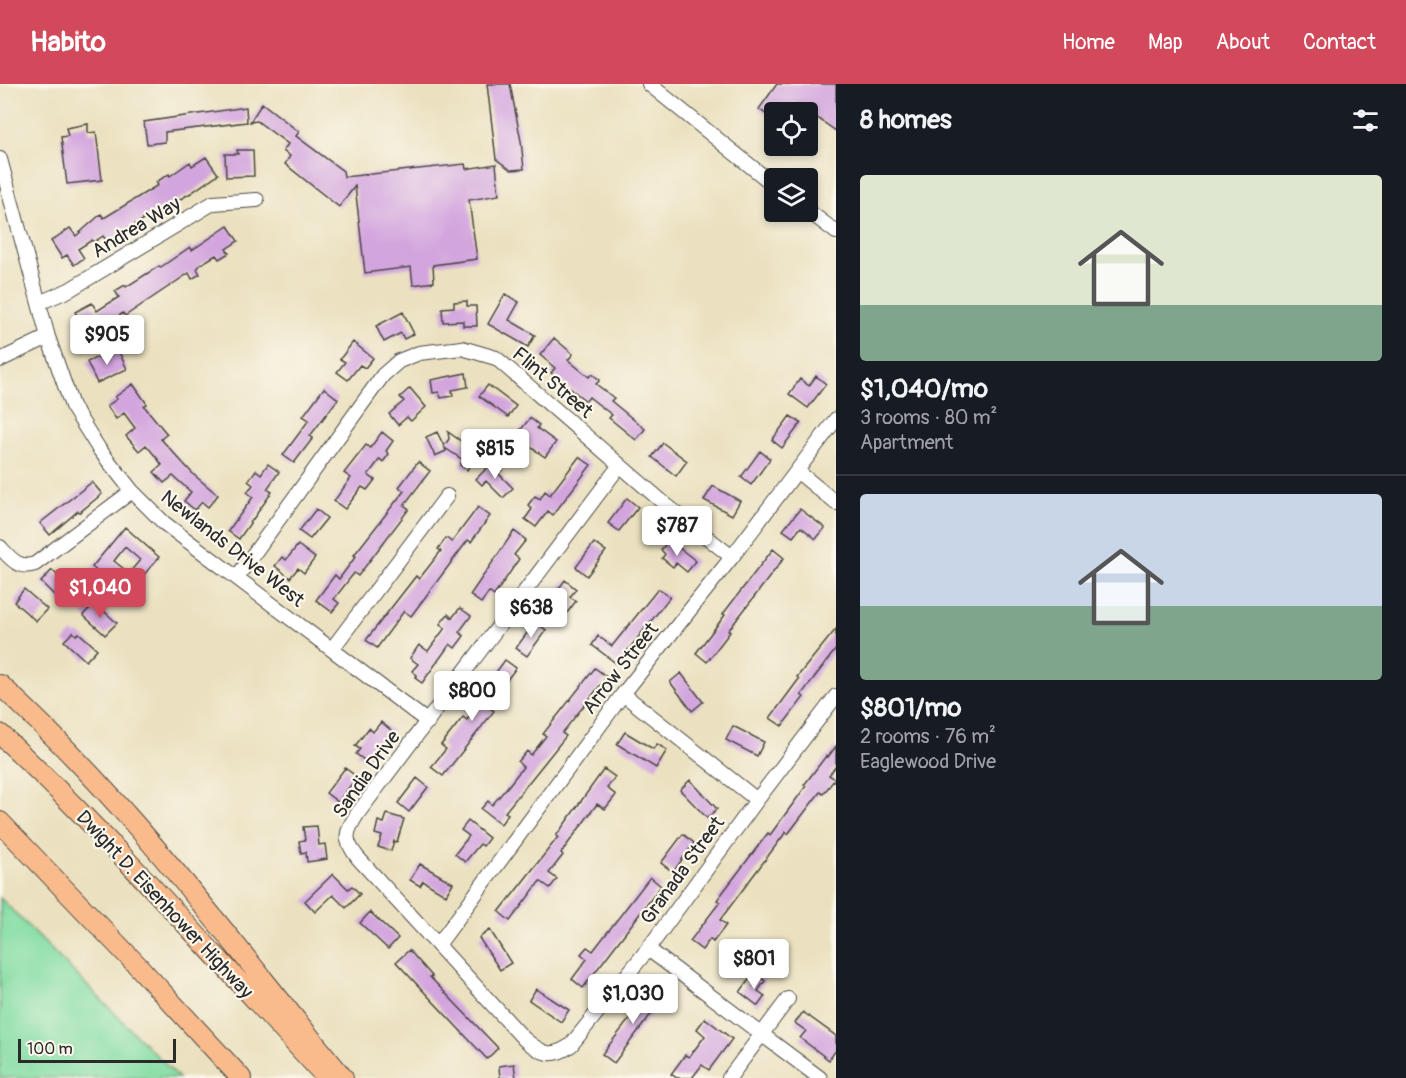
<!DOCTYPE html>
<html lang="en">
<head>
<meta charset="utf-8">
<style>
	body { margin:0; font-family:Pangolin,sans-serif; background:#242831; color:#f1f3f6; height:100vh; display:flex; flex-direction:column; font-size:22px; white-space:nowrap }
	* { box-sizing:border-box; margin:0 }
	p { font-size:20px; color:#9ea1a6 }
	.icon { flex:none; width:33px; height:33px; fill:none; stroke:currentColor; stroke-width:2; stroke-linecap:round; stroke-linejoin:round }
	.map { position:relative; flex:1; overflow:hidden }
	.panel { display:flex; flex-direction:column; background:#171b24; width:570px }
	.panel>* { flex:none }
	.buttons { position:absolute; left:764px; top:18px; display:grid; gap:12px }
	.buttons a { display:grid; place-items:center; width:54px; height:54px; border-radius:6px; background:#171b24; box-shadow:0 3px 9px #0003; font-size:30px }
	.scale { position:absolute; left:18px; bottom:15px; width:158px; box-sizing:border-box; padding-left:6px; border:3px solid #2b2b2b; border-top:0; font-size:16px; line-height:21px; white-space:nowrap; color:#2b2b2b; -webkit-text-stroke:4px #fbf7ec; paint-order:stroke }
	.price { position:absolute; translate:-50% -51px; padding:0 14px; border-radius:6px; background:#fff; color:#222; font-size:20px; line-height:39px; filter:drop-shadow(0 2px 3px #0008) }
	.price::after { content:''; position:absolute; left:50%; top:36px; width:18px; height:14px; margin-left:-9px; background:inherit; clip-path:polygon(0 0,100% 0,50% 100%) }
	.price.on { background:#d1495b; color:#fff }
	ul { padding:0; list-style:none }
	li { display:grid; align-content:center; gap:12px; height:318px; padding:0 24px }
	li+li { border-top:2px solid #363941 }
	li span { display:grid; place-items:center; height:186px; border-radius:6px; color:#555 }
	li>.icon { margin-inline-start:auto }
	span .icon { width:108px; height:108px; fill:#fffc; stroke-width:1 }
	li b { font-size:26px }
	h2 { display:flex; justify-content:space-between; align-items:center; height:72px; padding:0 24px; font-size:26px }
	header { display:flex; align-items:center; gap:36px; box-sizing:border-box; height:84px; padding:0 30px; background:#d1495b; color:#fff }
	header strong { font-size:28px }
	nav { display:flex; gap:33px; margin-inline-start:auto; font-size:21px }
	main { display:flex; flex:1; min-height:0 }
	.map>svg:first-child { display:block }
	.green { fill:#83dda3; stroke:#578467; stroke-width:1.5 }
	.building { fill:#d3a5de; fill-rule:evenodd }
	.lines { fill:none; stroke-linecap:round; stroke-linejoin:round }
	.minor-casing { stroke:#484641; stroke-width:16 }
	.highway-casing { stroke:#484641; stroke-width:22 }
	.minor { stroke:#fff; stroke-width:14 }
	.highway { stroke:#fabb8c; stroke-width:20 }
	.labels { text-anchor:middle; stroke-width:4.5; stroke-linejoin:round; paint-order:stroke }
	.street-label { font-size:20px; fill:#2b2b2b; stroke:#fbf7ec }
</style>
</head>
<body>
<header>
<strong>Habito</strong>
<nav><a>Home</a><a>Map</a><a>About</a><a>Contact</a></nav>
</header>
<main>
<div class="map">
<svg width="836" height="994" viewBox="0 0 836 994">
	<rect width="100%" height="100%" fill="#fbf7ec"/>
	<filter id="ink" filterUnits="userSpaceOnUse"><feTurbulence type="fractalNoise" baseFrequency=".0167" numOctaves="2"/><feDisplacementMap in="SourceGraphic" scale="12" xChannelSelector="R" yChannelSelector="G"/><feConvolveMatrix kernelMatrix="1 2 1 2 8 2 1 2 1" color-interpolation-filters="sRGB"/></filter>
	<filter id="wash" filterUnits="userSpaceOnUse"><feTurbulence type="fractalNoise" baseFrequency=".008" numOctaves="4" result="noise"/><feDisplacementMap in="SourceGraphic" scale="24" xChannelSelector="R" yChannelSelector="G"/><feGaussianBlur stdDeviation="1.35" result="paint"/><feColorMatrix in="noise" values="0 0 0 0 0 0 0 0 0 0 0 0 0 0 0 0 0 1.4 0 .05"/><feComposite in="paint" operator="in"/></filter>
	<g filter="url(#wash)">
		<rect width="100%" height="100%" fill="#ebe1c0"/>
		<path class="green" d="M0,814L179,994H0Z"/>
		<g id="blocks">
			<path class="building" d="M487,0H510L521,57L524,85L511,86L496,75Z
				M777,0H836V47L799,21L794,28H774V36L759,25Z
				M262,19L299,48L296,52L343,87L344,93L465,80L466,85L496,80L499,111L469,116L477,175L433,181L434,198L413,201L411,183L365,189L355,102L339,123L285,80L290,72L283,67L288,60L257,37L250,38Z
				M246,23L247,38L165,48V58L147,60L144,38Z
				M88,40V49L96,48L102,96L67,100L61,53L68,52L66,44Z
				M237,66H253L254,92L226,93L225,70H238Z
				M206,73L218,90L191,109L127,145L108,159L103,152L94,158L92,156L78,165L84,174L74,181L67,171L62,174L51,157L70,144L76,152L101,130L104,134L158,101L156,98L169,90L170,92L190,78L192,82Z
				M228,142L238,157L226,165L229,169L219,175L216,171L201,180L197,185L200,190L192,195L189,189L125,232L123,229L104,241L108,247L86,259L75,239L80,236L75,228L92,219L97,227L119,213L115,207L125,201L126,203L159,182L161,183L190,163L192,166Z
				M505,210L519,218L509,236L535,251L528,263L488,240Z
				M467,217V222H476L477,242H463V237L443,238L442,224L454,223V218Z
				M403,228L414,250L404,255L401,249L384,258L376,242Z
				M554,254L573,270L568,276L589,293L592,290L600,296L596,300L614,314L611,317L645,345L636,356L609,334L612,331L589,313L586,317L551,289L555,284L540,271Z
				M353,258L373,274L365,284L360,281L348,296L337,288L345,278L340,275Z
				M117,264L127,285L97,299L87,278Z
				M466,289L468,303L452,306L453,312L441,314L439,308L433,309L431,296Z
				M816,292L826,300L808,324L789,310L800,295L809,302Z
				M133,300L147,320L144,322L167,350L161,355L194,391L218,411L208,423L202,418L195,426L184,417L191,408L173,392L164,399L154,388L162,381L157,374L146,361L139,367L126,352L135,344L124,329L116,335L107,322L117,315L115,313Z
				M488,301L516,322L508,333L479,312Z
				M324,304L338,315L310,352L313,354L294,379L283,371L309,336L303,332Z
				M410,304L426,323L411,337L407,333L398,341L389,330L404,317L400,313Z
				M790,332L801,339L782,364L772,356Z
				M530,334L539,341L537,344L556,358L545,373L525,359L528,355L519,348Z
				M382,348L393,357L386,367L389,370L383,378L380,375L368,391L375,396L367,406L362,403L345,425L334,417L351,394L344,389L366,361L370,364Z
				M437,348L444,362L449,355L448,348L478,369L467,386L460,381L463,376L445,364L446,367L435,372L426,353Z
				M663,359L687,377L676,392L652,373Z
				M760,367L770,375L751,401L741,393Z
				M579,373L591,381L553,431L548,427L536,443L525,435L532,425L528,421L535,412L540,415L545,407L550,411Z
				M494,377L502,386L498,389L513,404L503,414L486,397L482,401L476,395Z
				M418,378L430,387L404,421L409,425L358,492L354,489L334,515L339,519L332,528L316,516L335,491L339,495L356,472L354,471L404,407L399,403Z
				M268,380L279,388L267,405L272,408L239,455L228,447L253,413L247,408L253,401L248,397L256,386L261,390Z
				M92,398L102,410L80,428L78,427L50,451L40,439Z
				M713,402L740,417L732,431L704,416Z
				M627,414L638,423L619,447L608,439Z
				M478,423L490,432L471,458L468,456L411,532L404,527L377,564L366,556L416,492L419,495L441,467L438,465L446,454L452,458Z
				M316,425L327,434L310,455L299,447Z
				M800,425L825,444L816,455L801,443L793,453L783,446Z
				M125,443L159,473L126,512L92,483ZM125,463L140,476L129,489L114,477Z
				M514,447L526,456L514,471L519,475L494,512L489,508L481,519L470,511Z
				M669,456L696,477L687,488L676,479L673,483L662,474L665,470L661,466Z
				M594,459L606,467L587,492L576,483Z
				M298,461L315,474L304,489L298,484L290,494L275,482L282,473L286,476Z
				M773,465L784,474L728,547L730,548L707,578L696,569L725,531L723,530Z
				M52,486L74,507L62,519L41,498Z
				M565,496L576,505L570,513L576,517L567,529L561,525L557,529L546,522Z
				M24,505L47,525L36,537L14,518Z
				M658,505L670,513L617,580L592,561L598,552L612,562Z
				M95,519L117,539L105,551L83,531Z
				M460,524L471,532L459,548L464,552L455,564L450,560L422,599L415,594L417,591L412,587L418,580L410,574L419,561L428,567L445,544L440,540L448,530L452,534Z
				M535,538L546,546L527,572L516,564Z
				M836,545V565L801,611L804,613L782,642L770,634L799,595L797,593Z
				M73,548L76,551L79,549L97,565L86,577L64,557Z
				M505,576L516,584L487,622L494,627L443,692L431,683L446,665L441,661L463,633L467,636L490,605L486,602Z
				M595,584L607,593L562,649L566,652L505,728L508,730L501,740L481,725L488,717L492,721L509,701L523,683L518,678L527,667L531,671L546,652L543,650Z
				M681,589L703,618L692,627L670,598Z
				M381,638L392,647L367,678L356,670L360,665L355,662L369,644L373,648Z
				M733,642L764,658L757,672L726,656Z
				M625,648L653,665L657,660L667,666L656,684L617,660Z
				M836,662V682L829,691L835,695L823,710L820,708L788,750L786,748L720,836L726,841L713,858L710,855L702,866L690,857L720,818L717,816L768,749L770,751L806,702L804,701L826,672L828,673Z
				M345,684L357,693L338,718L326,709Z
				M604,685L615,693L607,704L616,711L605,725L597,720L561,769L563,771L549,789L557,795L550,804L540,797L510,837L499,828L558,753L556,752Z
				M417,694L428,703L409,728L398,719Z
				M690,696L717,725L707,734L680,706Z
				M387,730L404,735L397,758L394,757L391,767L378,763L382,752L375,750L378,737L384,739Z
				M468,737L489,754L483,762L480,760L465,778L455,770L469,752L461,746Z
				M317,742L319,761L325,760L327,775L307,778L306,768L301,769L299,757L305,756L303,743Z
				M683,750L694,759L673,788L661,779Z
				M420,780L453,799L446,811L423,797L420,802L410,796Z
				M333,790L348,805L352,802L360,810L346,824L333,811L315,828L305,817Z
				M650,793L661,802L583,904L572,895L587,875L581,870L587,863L593,867Z
				M370,828L398,854L388,865L360,839Z
				M490,846L511,879L500,886L479,854Z
				M409,866L432,892L430,893L498,964L487,975L396,878Z
				M754,889L765,897L758,907L765,912L758,922L740,908Z
				M650,903L664,913L614,979L602,970L646,914L643,912Z
				M536,905L569,926L561,938L529,916Z
				M803,928L836,952V966L829,976L800,954L806,947L795,939Z
				M705,934L732,955L709,986L702,981L692,994H677L671,990L685,971L689,973L705,952L697,945Z
				M514,980L516,994H500L499,982Z"/>
		</g>
	</g>
	<g filter="url(#ink)">
		<use href="#blocks" fill-opacity="0" stroke="#484641" stroke-width="1.5"/>
		<g class="lines">
			<g class="minor-casing">
				<path id="minor" d="M649,0L774,101
					M0,75L48,253L72,322L99,365L132,407L164,439L428,638
					M807,126L836,148
					M39,219L69,206L213,119L257,116
					M0,276L48,253
					M620,381L358,729C345,749 343,755 358,774L524,955C542,970 552,975 571,961L648,865L757,716L836,612
					M797,387L836,419
					M0,463C10,474 19,486 35,480L132,407
					M237,493L383,291L399,277L419,269L462,264L496,274L666,421L732,473
					M332,565L447,412
					M623,610L757,716
					M438,861L623,610L732,473L836,335
					M648,865L820,994
					M729,994L788,915"/>
			</g>
			<g class="highway-casing">
				<path id="highway" d="M0,601C128,717 233,861 343,994
					M0,650C115,758 220,878 327,994
					M0,738L137,881L241,994"/>
			</g>
			<use href="#minor" class="minor"/>
			<use href="#highway" class="highway"/>
		</g>
	</g>
	<g class="labels">
		<g class="street-label">
			<text transform="translate(136 143) rotate(-31)" y="7">Andrea Way</text>
			<text transform="translate(553 298) rotate(40)" y="7">Flint Street</text>
			<text transform="translate(233 464) rotate(38)" y="7">Newlands Drive West</text>
			<text transform="translate(620 584) rotate(-52)" y="7">Arrow Street</text>
			<text transform="translate(366 690) rotate(-55)" y="7">Sandia Drive</text>
			<text transform="translate(682 786) rotate(-54)" y="7">Granada Street</text>
			<text transform="translate(165 820) rotate(47)" y="7">Dwight D. Eisenhower Highway</text>
		</g>
	</g>
</svg>
<div class="buttons">
<a><svg class="icon" aria-label="locate" viewBox="0 0 24 24"><circle cx="12" cy="12" r="6"/><path d="M12 2v4M12 18v4M2 12h4M18 12h4"/></svg></a>
<a><svg class="icon" aria-label="layers" viewBox="0 0 24 24"><path d="M12 4l9 5-9 5-9-5zM3 14l9 5 9-5"/></svg></a>
</div>
<div class="scale">100 m</div>
<b class="price" style="left:107px;top:282px">$905</b>
<b class="price" style="left:495px;top:396px">$815</b>
<b class="price" style="left:677px;top:473px">$787</b>
<b class="price on" style="left:100px;top:535px">$1,040</b>
<b class="price" style="left:531px;top:555px">$638</b>
<b class="price" style="left:472px;top:638px">$800</b>
<b class="price" style="left:754px;top:906px">$801</b>
<b class="price" style="left:633px;top:941px">$1,030</b>
</div>
<section class="panel">
<h2>8 homes<svg class="icon" aria-label="filters" viewBox="0 0 24 24"><path d="M4 7h16M4 17h16"/><circle cx="9" cy="7" r="2"/><circle cx="15" cy="17" r="2"/></svg></h2>
<ul>
<li><span style="background:linear-gradient(#dfe7d0 70%,#7fa58c 0)"><svg class="icon" aria-label="home" viewBox="0 0 24 24"><path d="M3 11l9-7 9 7M6 9v11h12V9"/></svg></span><div><b>$1,040/mo</b><p>3 rooms · 80 m²</p><p>Apartment</p></div></li>
<li><span style="background:linear-gradient(#c9d6e8 60%,#7fa58c 0)"><svg class="icon" aria-label="home" viewBox="0 0 24 24"><path d="M3 11l9-7 9 7M6 9v11h12V9"/></svg></span><div><b>$801/mo</b><p>2 rooms · 76 m²</p><p>Eaglewood Drive</p></div></li>
</ul>
</section>
</main>
</body>
</html>
